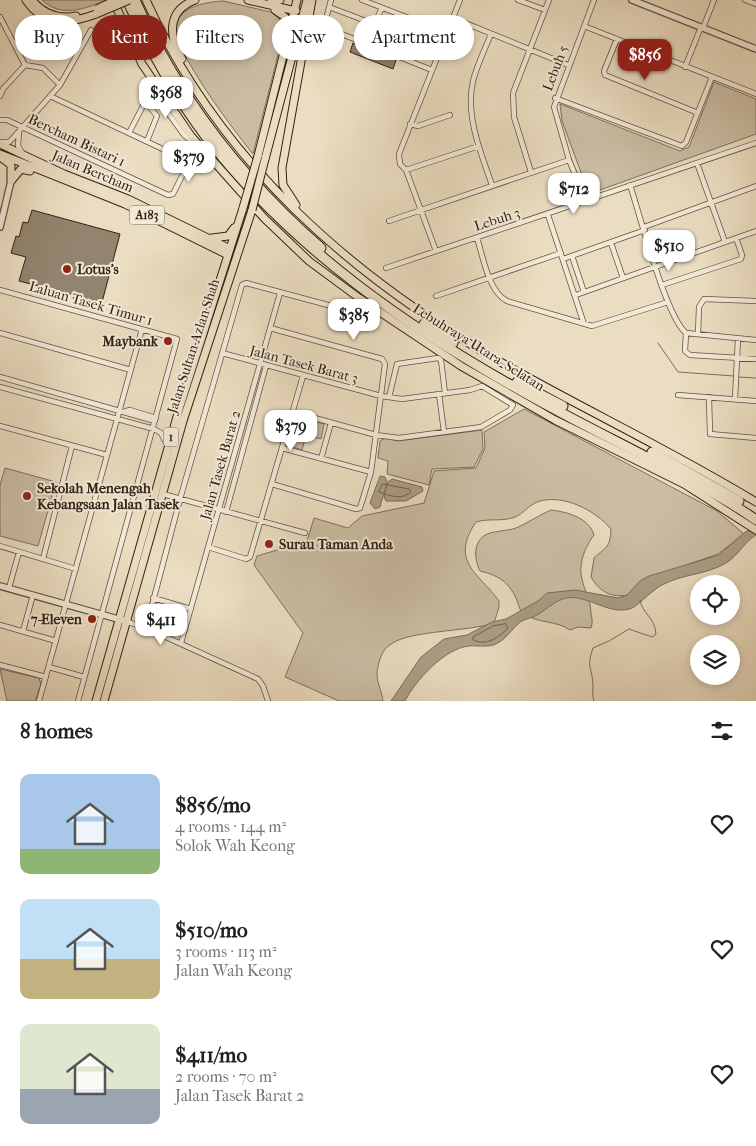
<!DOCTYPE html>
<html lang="en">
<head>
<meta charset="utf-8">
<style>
	body { margin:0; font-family:"IM FELL French Canon",serif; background:#f2f2f2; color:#222; height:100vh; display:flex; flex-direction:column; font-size:19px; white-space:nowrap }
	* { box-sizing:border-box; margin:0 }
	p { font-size:16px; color:#767676 }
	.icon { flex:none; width:28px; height:28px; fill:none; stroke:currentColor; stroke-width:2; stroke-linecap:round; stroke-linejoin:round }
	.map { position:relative; height:701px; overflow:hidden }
	.side { display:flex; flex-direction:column; background:#fff; flex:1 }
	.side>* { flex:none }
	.banner { position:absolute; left:15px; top:15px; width:500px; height:45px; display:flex; gap:10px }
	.fabs { position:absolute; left:690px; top:575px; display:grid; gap:10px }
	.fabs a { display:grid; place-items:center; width:50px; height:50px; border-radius:50%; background:#fff; box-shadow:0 2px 8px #0003; font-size:25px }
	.price { position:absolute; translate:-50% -42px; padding:0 11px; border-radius:10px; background:#fff; color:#222; font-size:16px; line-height:32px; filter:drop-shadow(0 1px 2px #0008) }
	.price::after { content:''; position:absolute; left:50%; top:30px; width:15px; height:11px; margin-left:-8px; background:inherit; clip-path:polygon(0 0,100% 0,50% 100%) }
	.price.on { background:#8f2418; color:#fff }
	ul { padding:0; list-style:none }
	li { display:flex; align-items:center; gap:15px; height:125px; padding:0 20px }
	li span { display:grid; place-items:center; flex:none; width:140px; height:100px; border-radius:10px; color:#555 }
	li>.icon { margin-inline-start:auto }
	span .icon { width:60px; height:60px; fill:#fffc; stroke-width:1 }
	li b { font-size:21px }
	h2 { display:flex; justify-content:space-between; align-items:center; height:60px; padding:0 20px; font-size:21px }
	.chip { padding:0 18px; border-radius:22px; background:#fff; box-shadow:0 2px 8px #0003; font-size:18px; line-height:45px }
	.chip.on { background:#8f2418; color:#fff }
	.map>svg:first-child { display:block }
	.green { fill:#cbbda4; stroke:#7e705c }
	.water { fill:#ac9e87; stroke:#7b6d59 }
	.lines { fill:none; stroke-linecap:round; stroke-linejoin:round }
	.shore { stroke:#6e604e; stroke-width:1 }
	.stream { stroke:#7b6d59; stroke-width:1 }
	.building { fill:#92846e; stroke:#312315 }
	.minor-casing { stroke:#605240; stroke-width:6 }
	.tertiary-casing { stroke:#605240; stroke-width:8 }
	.primary-casing { stroke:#312315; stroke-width:9 }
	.motorway-casing { stroke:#312315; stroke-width:11 }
	.minor { stroke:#f2e9d7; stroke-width:4.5 }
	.tertiary { stroke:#f2e9d7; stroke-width:5.5 }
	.primary { stroke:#ebddc1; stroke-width:7 }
	.motorway { stroke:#ebddc1; stroke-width:9 }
	.primary-bridge-casing { stroke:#312315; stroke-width:9; stroke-linecap:butt }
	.primary-bridge { stroke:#ebddc1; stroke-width:7 }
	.poi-dot { fill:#8f2418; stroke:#f2e9d7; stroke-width:2 }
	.labels { text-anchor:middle; stroke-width:4; stroke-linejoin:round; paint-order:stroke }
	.shield { fill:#f2e9d7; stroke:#6b5e4f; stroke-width:1 }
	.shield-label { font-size:12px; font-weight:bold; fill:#312315 }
	.street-label { font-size:14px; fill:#312315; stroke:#f2e9d7 }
	.poi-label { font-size:14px; font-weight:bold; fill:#312315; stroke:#f2e9d7; text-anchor:start }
</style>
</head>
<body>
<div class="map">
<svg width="756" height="701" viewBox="0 0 756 701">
	<rect width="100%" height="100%" fill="#ebddc1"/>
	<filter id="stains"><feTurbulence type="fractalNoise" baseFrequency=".004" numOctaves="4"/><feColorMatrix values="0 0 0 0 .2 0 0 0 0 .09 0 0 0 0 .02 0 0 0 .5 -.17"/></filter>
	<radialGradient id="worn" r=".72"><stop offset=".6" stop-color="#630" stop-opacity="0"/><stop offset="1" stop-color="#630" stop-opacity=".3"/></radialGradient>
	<path class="green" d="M42,0H106C85,9 61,18 42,0Z
		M223,1L275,13L283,25L282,39L253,154C235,132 174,52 176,27C178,6 207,2 223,1Z
		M714,82L756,99V134L589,194L562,121L560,104L680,151L689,147Z
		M524,409L717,511L744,534L718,554L692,563L628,595C611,598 600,592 591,577L594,558C607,546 610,548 611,529C595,510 562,493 537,502C529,505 523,514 515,517C502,522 489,518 476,522C449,562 479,573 499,601V607L494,623C467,632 411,630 391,644C381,650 378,663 377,674C377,683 382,692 383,701H339L285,677L303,633L254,565L257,556L307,541L314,518L348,528L362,516L424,503L434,471L476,468L485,448L484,432Z
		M295,416L324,424L321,439L306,435L302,450L286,445Z
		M482,430L483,449L474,467L432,469L429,485L387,474L388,461L378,458L380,441L385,438L398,441Z
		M5,468L56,482L38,546L0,536V485Z
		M551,510C568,512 589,518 594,535C585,547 578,564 582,579C585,593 590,596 591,613C592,619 593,622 591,628L578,627L570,630C557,620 535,624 522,612C519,609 518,602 516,598C508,581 497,575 480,571C474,559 473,543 485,535C491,531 508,531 516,528C528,523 539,515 551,510Z
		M0,669L39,678L41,684L35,701H7Z"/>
	<path class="water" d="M380,476L385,477L387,482L380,507L375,509L370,503Z
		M392,479L422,487L423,491L406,501H386L384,497L388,482Z
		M756,526V535C744,542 738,556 726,563C706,575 682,574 662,585C652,590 640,604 632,608C610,617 588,594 566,598C555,601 547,609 537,615C532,618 525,619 520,622C513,628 508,636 501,641C490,649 481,645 469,646C445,648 415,681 405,701H391L421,657L444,639L467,635L492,622L506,619L538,601L547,593L575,590L618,598L627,595L640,581L649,576L719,555L744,533Z"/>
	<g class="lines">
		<path class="shore" d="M383,484L409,489L411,492C400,501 390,495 379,492Z
			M506,624L508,628C498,638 487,646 473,640V637L493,626Z"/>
		<path class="stream" d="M658,343L678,372L734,376
			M738,377L756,378
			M594,701C592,695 593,691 593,684C592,668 586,667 593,648L609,641L629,629L652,637L656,634C655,617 642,614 640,600"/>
	</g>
	<path class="building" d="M353,43L396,60L393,69L350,52Z
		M32,210L120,234L101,306L73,298L74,295L19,281L26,257L11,253L16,236L19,237L23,222L28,223Z"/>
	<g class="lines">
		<g class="minor-casing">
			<path id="minor" d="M331,0L324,27L432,70
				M362,0L422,23
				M518,0L545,10
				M745,0L756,4
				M329,7L374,24L382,8
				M0,17L25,65L3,89L0,96
				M453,18L568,65
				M584,26L756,94
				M703,28L714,0
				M491,34C485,49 477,65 473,81C465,116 481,153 492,185
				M617,39L604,71L605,75L698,113
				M25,65L43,68L60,85
				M685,67L701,27
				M555,98L682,146L686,142L712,77
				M145,101L157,116L147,141
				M0,120H7L168,195L173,194L188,164L186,160L50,96
				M410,124L418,126L450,115
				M19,132L18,146L23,154
				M129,133L146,100L154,97L158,99L184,135L194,143
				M0,142H9L13,138L60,85L91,30
				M697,163L725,242
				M406,170L479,146
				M531,172L514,117L513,93L549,0
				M630,185C640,215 666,317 686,333L756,340
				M586,201L569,160L554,107L594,0
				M548,215L584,324
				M389,221L569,160
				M644,227L756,186
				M477,238C483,256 488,291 507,301L592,326L668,302
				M611,243L623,278
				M436,251L406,170L400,164L399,154L460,0
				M572,256L584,292
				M563,259L645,230
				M386,268L756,143
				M662,285L741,259L742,255L736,238
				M0,290L177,339L78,701
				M576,295L756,231
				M436,296L561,253
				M270,328L382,359L385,364L371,472L360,508L356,509L272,484
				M0,333L131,370
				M686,333L685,351L690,355L756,359
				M698,334L699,307L704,299L756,301
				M222,353L381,396L402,399L470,390L482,386L513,405L510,410L481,427L399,438L376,435L293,412
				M0,377L155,421
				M0,387L154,429L161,433L168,447
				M439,394L444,432
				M678,395L756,401
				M389,397L397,364L438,358L441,360L445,393
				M709,397L710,434L756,438
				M735,399L738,339
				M126,411L130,410L156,418
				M0,426L107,455
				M282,448L371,472
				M321,459L331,423
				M163,494L305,533
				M226,512L266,366
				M0,546L76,569
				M208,547L246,559L250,557L303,376
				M43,559L72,446
				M9,588L19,552
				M153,598L191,609
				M125,621L146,628L258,679L263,686L268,701
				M0,625L56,641
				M146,628L180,499L242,285L246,283L339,308
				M23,631L33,595
				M181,643L280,293
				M0,665L46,677
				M49,667L84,677
				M39,701L142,329"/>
		</g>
		<g class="tertiary-casing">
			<path id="tertiary" d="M632,0L756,49
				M0,227L11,181
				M0,586L125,621"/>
		</g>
		<g class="primary-casing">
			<path id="primary" d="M26,0C43,26 70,24 96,14
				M32,0C43,14 59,19 76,16
				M113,0L142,64L191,136L264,218L309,261L359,298L461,366L555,420L684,484L756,530
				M146,0C220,162 351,277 504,364C587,411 674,452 756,502
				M248,0L296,11
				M271,2L280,0
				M275,10L285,17L287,31
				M182,59C169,37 166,11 195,0
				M0,144L64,174L128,199L230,249
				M0,154L125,204L228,255
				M258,156L297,0
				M2,158L11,165V181
				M265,159L307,0
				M11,181L21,169L30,171
				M296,205L283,185L282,168L312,0
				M212,238L228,236L234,228
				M96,701L180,406L243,208
				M104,701L183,421L252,210"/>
		</g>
		<g class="motorway-casing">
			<path id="motorway" d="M127,0C149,48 175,96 207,138C293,249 413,332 536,399C588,428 643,454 695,483C716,495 737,506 756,520
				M135,0C177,96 242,179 321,248
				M424,324L453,343
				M517,382L563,406
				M652,452L739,501"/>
		</g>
		<use href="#minor" class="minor"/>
		<use href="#tertiary" class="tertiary"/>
		<use href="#primary" class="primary"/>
		<use href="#motorway" class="motorway"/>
		<g class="primary-bridge-casing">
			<path id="primary-bridge" d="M97,9L116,0
				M96,14L129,0
				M243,208L258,156
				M252,210L265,159"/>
		</g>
		<use href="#primary-bridge" class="primary-bridge"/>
	</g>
	<g class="poi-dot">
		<circle cx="67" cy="269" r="5"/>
		<circle cx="168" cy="341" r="5"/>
		<circle cx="27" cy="496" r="5"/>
		<circle cx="269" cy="544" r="5"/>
		<circle cx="92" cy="619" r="5"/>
	</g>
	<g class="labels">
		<g class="shield">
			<rect x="129.5" y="205.5" width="35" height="19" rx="4"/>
			<rect x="163.5" y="427.5" width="15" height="19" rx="4"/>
		</g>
		<g class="shield-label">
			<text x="147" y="219">A183</text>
			<text x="171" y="441">1</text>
		</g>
		<g class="street-label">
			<text transform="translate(555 68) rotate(-69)" y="5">Lebuh 5</text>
			<text transform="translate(77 140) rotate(25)" y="5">Bercham Bistari 1</text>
			<text transform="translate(93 171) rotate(23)" y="5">Jalan Bercham</text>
			<text transform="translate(497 219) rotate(-18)" y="5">Lebuh 3</text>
			<text transform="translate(91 303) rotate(16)" y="5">Laluan Tasek Timur 1</text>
			<text transform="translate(193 346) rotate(-72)" y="5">Jalan Sultan Azlan Shah</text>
			<text transform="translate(479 347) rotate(32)" y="5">Lebuhraya Utara–Selatan</text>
			<text transform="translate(304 364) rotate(15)" y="5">Jalan Tasek Barat 3</text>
			<text transform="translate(220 465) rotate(-74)" y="5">Jalan Tasek Barat 2</text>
		</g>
		<g class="poi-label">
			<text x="77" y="274">Lotus's</text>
			<text x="158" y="346" text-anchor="end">Maybank</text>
			<text x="37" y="493">Sekolah Menengah<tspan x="37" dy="16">Kebangsaan Jalan Tasek</tspan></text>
			<text x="279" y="549">Surau Taman Anda</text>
			<text x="82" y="624" text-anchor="end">7-Eleven</text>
		</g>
	</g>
	<rect width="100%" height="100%" filter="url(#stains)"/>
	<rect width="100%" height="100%" fill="url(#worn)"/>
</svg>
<div class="fabs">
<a><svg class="icon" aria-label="locate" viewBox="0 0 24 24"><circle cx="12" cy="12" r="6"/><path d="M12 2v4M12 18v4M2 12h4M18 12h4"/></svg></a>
<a><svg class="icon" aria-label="layers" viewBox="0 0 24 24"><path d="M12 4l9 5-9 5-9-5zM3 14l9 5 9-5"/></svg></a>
</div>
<b class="price on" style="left:645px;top:81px">$856</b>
<b class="price" style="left:166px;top:119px">$368</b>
<b class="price" style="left:189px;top:183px">$379</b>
<b class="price" style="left:574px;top:215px">$712</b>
<b class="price" style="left:669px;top:272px">$510</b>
<b class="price" style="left:354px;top:341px">$385</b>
<b class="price" style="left:291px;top:452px">$379</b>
<b class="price" style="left:161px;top:646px">$411</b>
<div class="banner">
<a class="chip">Buy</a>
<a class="chip on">Rent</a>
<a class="chip">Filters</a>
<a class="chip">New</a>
<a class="chip">Apartment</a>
</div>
</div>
<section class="side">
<h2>8 homes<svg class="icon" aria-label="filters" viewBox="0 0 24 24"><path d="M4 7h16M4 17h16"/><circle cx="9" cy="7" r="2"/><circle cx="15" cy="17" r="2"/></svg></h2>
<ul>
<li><span style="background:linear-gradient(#a9c7e8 75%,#8fb573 0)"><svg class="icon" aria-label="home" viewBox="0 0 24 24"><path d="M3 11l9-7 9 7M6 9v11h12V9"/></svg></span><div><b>$856/mo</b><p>4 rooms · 144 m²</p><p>Solok Wah Keong</p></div><svg class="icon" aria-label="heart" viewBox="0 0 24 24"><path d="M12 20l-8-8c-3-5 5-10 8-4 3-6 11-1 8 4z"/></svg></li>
<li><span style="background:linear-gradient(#bfe0f5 60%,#c2b280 0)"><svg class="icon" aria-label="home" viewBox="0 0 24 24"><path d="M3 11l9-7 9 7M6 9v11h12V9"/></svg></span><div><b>$510/mo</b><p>3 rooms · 113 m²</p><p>Jalan Wah Keong</p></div><svg class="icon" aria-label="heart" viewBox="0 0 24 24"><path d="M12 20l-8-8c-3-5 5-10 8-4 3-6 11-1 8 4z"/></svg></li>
<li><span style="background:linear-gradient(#dfe7d0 65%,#9aa5b1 0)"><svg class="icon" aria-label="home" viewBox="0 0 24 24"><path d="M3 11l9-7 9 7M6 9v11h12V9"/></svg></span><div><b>$411/mo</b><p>2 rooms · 70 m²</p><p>Jalan Tasek Barat 2</p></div><svg class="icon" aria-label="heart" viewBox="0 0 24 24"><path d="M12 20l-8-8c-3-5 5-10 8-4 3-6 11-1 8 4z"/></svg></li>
</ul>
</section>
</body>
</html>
